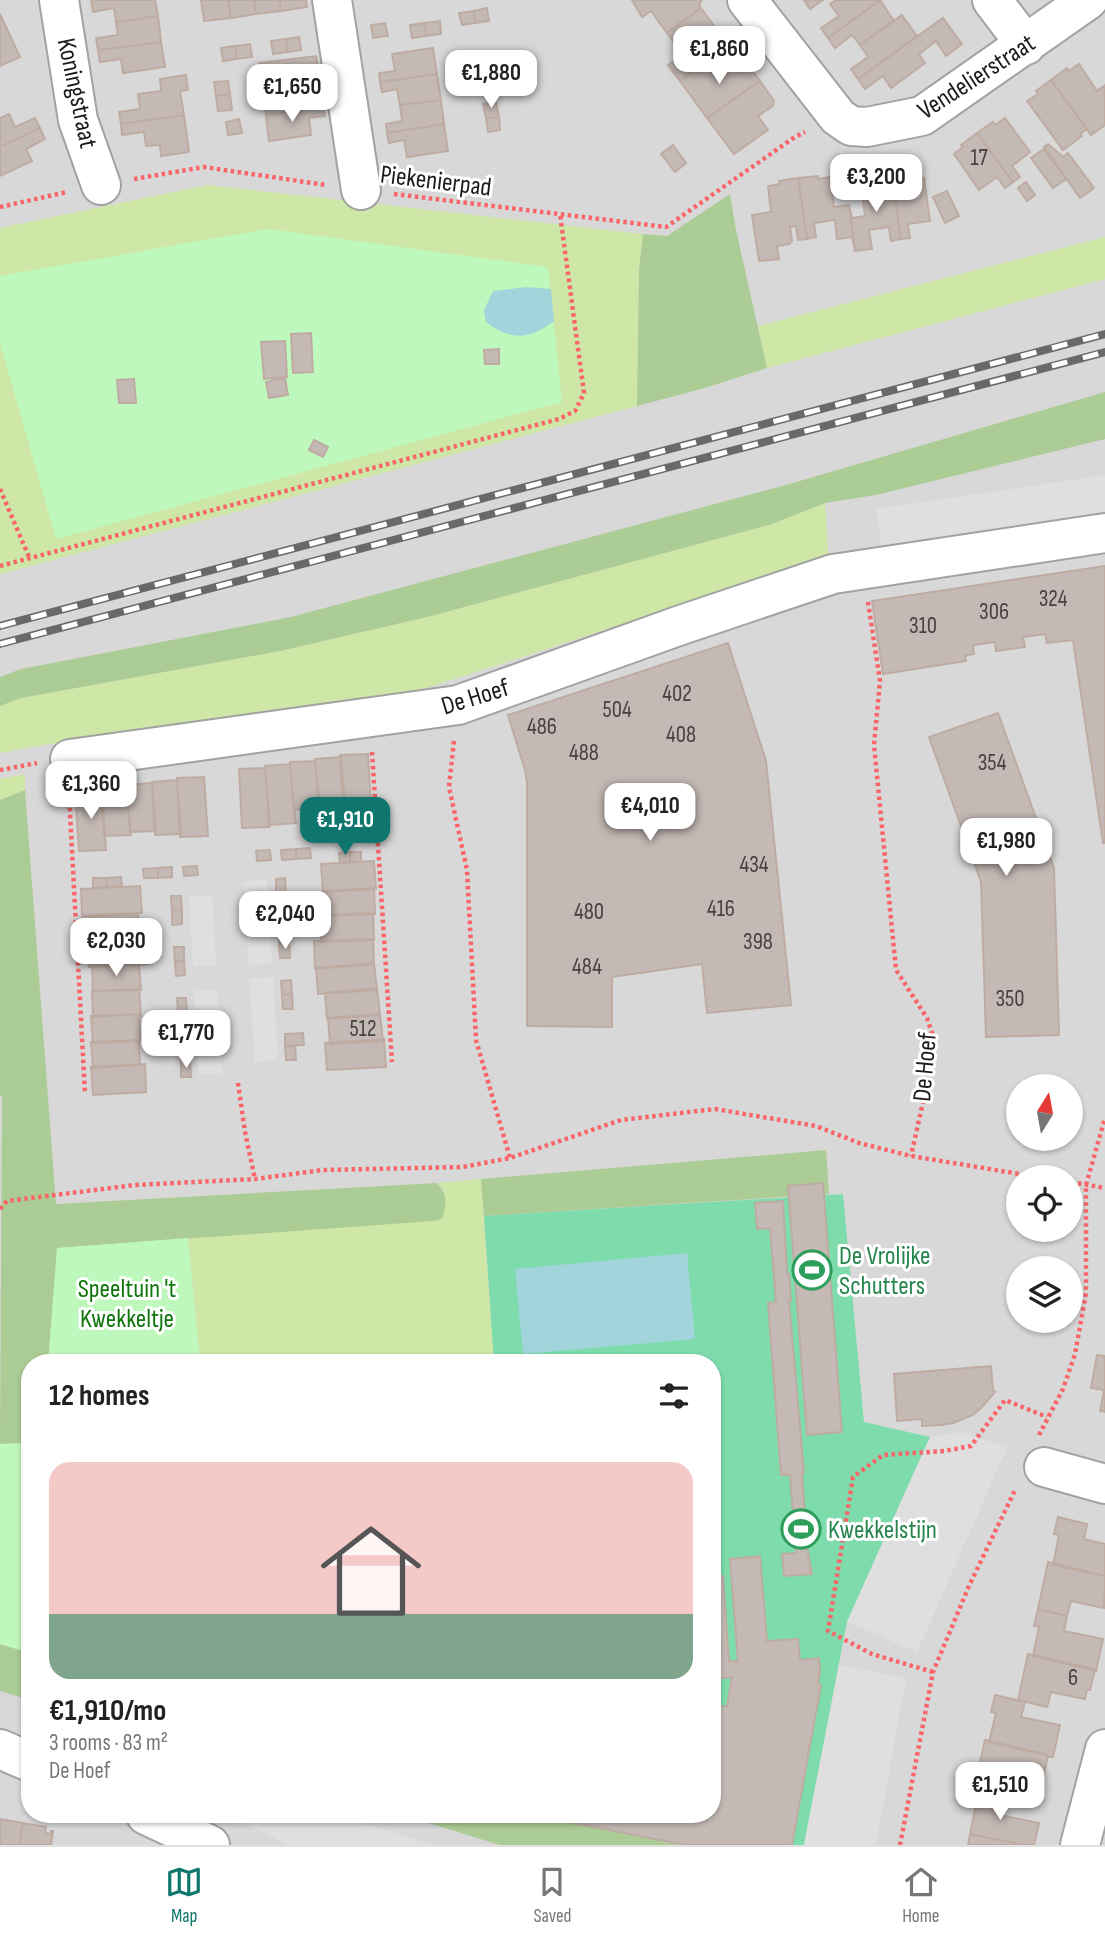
<!DOCTYPE html>
<html lang="en">
<head>
<meta charset="utf-8">
<style>
	body { margin:0; font-family:"Sofia Sans Condensed",sans-serif; background:#f6f6f6; color:#222; height:100vh; display:flex; flex-direction:column; font-size:26px; white-space:nowrap }
	* { box-sizing:border-box; margin:0 }
	p { font-size:23px; color:#767676 }
	.icon { flex:none; width:38px; height:38px; fill:none; stroke:currentColor; stroke-width:2; stroke-linecap:round; stroke-linejoin:round }
	.map { position:relative; flex:1; overflow:hidden }
	.side { position:absolute; left:21px; top:1354px; width:700px; height:469px; display:flex; flex-direction:column; background:#fff; border-radius:28px; box-shadow:0 2px 5px #0004 }
	.side>* { flex:none }
	.needle { width:46px; rotate:11deg }
	.controls { position:absolute; left:1006px; top:1074px; display:grid; gap:14px }
	.controls a { display:grid; place-items:center; width:77px; height:77px; border-radius:50%; background:#fff; box-shadow:0 2px 5px #0004; font-size:35px }
	.price { position:absolute; translate:-50% -60px; padding:0 16px; border-radius:14px; background:#fff; color:#222; font-size:23px; line-height:46px; filter:drop-shadow(0 2px 4px #0008) }
	.price::after { content:''; position:absolute; left:50%; top:42px; width:21px; height:16px; margin-left:-10px; background:inherit; clip-path:polygon(0 0,100% 0,50% 100%) }
	.price.on { background:#0f766e; color:#fff }
	ul { padding:0; list-style:none }
	li { display:grid; align-content:center; gap:14px; height:371px; padding:0 28px }
	li span { display:grid; place-items:center; height:217px; border-radius:21px; color:#555 }
	li>.icon { margin-inline-start:auto }
	span .icon { width:126px; height:126px; fill:#fffc; stroke-width:1 }
	li b { font-size:30px }
	h2 { display:flex; justify-content:space-between; align-items:center; height:84px; padding:0 28px; font-size:30px }
	.tabs { display:flex; justify-content:space-around; align-items:center; height:98px; border-top:2px solid #e0e0e0; background:#fff; font-size:19px; color:#767676 }
	.tabs a { display:grid; justify-items:center; gap:4px }
	.tabs .on { color:#0f766e }
	.map>svg:first-child { display:block }
	.residential { fill:#d9d8d8; fill-rule:evenodd }
	.grass { fill:#cee7a6 }
	.forest { fill:#accc95 }
	.park { fill:#bef8bc }
	.pitch { fill:#7edcac }
	.parking { fill:#dfdfdf }
	.water { fill:#a1d4db }
	.building { fill:#c4b9b4; stroke:#beaca3; stroke-width:2 }
	.lines { fill:none; stroke-linecap:round; stroke-linejoin:round }
	.minor-casing { stroke:#a2a2a2; stroke-width:42 }
	.path { stroke:#f86669; stroke-width:4.5; stroke-dasharray:3.5 3.5; stroke-linecap:butt }
	.minor { stroke:#fff; stroke-width:38 }
	.rail-casing { stroke:#696969; stroke-width:8 }
	.rail { stroke:#fff; stroke-width:5; stroke-dasharray:16; stroke-linecap:butt }
	.labels { text-anchor:middle; stroke-width:6; stroke-linejoin:round; paint-order:stroke }
	.number-label { font-size:23px; fill:#454241 }
	.street-label { font-size:26px; fill:#1b1b1b; stroke:#fff }
	.leisure-label { font-size:26px; fill:#27864d; stroke:#fff; text-anchor:start }
	.park-label { font-size:26px; fill:#10760c; stroke:#fff }
</style>
</head>
<body>
<div class="map">
<svg width="1105" height="1845" viewBox="0 0 1105 1845">
	<rect width="100%" height="100%" fill="#ede7e0"/>
	<path class="residential" d="M0,0H1105V1845H0ZM1018,1087H1071V1139H1018ZM1018,1178H1071V1230H1018ZM1018,1269H1071V1321H1018ZM30,1363H712V1815H30Z"/>
	<path class="grass" d="M207,185L643,234L639,270L637,406L0,574V228Z
		M1105,237V279L767,368L758,326Z
		M825,503L829,562L777,574L433,686L401,694L44,745L0,753V706L21,698L280,651L431,616L772,524Z
		M25,774V790L0,800V779Z
		M481,1179L494,1363H200L188,1238L445,1191L437,1183Z"/>
	<path class="forest" d="M730,194L736,230L767,368L705,388L637,406L639,270L643,234L667,236Z
		M1105,392V439L876,495L825,503L772,524L431,616L280,651L21,698L0,706V677L21,669L291,617L786,485Z
		M25,790L56,1204L437,1183C448,1195 447,1203 442,1219L433,1221L58,1248L48,1363H30V1443L0,1444L2,1098L0,1094V800Z
		M826,1150L829,1194L484,1216L481,1179Z
		M0,1644L30,1653V1700L0,1691Z
		M402,1815H539V1817L689,1845H500Z"/>
	<path class="park" d="M268,229L548,267L562,402L56,539L0,343V276Z
		M188,1238L200,1363H48L57,1248Z
		M30,1443V1653L0,1644V1444Z"/>
	<path class="pitch" d="M843,1194L864,1422L930,1437L847,1622L804,1845H689L539,1817V1815H712V1363H494L484,1216Z"/>
	<path class="parking" d="M1105,475V517L882,551L876,509Z
		M267,880L272,963L249,965L243,881Z
		M212,895L216,965L193,967L189,896Z
		M273,977L278,1060L255,1062L249,979Z
		M217,990L222,1073L199,1074L194,991Z
		M962,1432L1007,1448L917,1652L847,1622L930,1437Z
		M839,1665L906,1678L876,1845H804Z
		M227,1815H337L434,1845H289Z"/>
	<path class="water" d="M526,287L551,289L554,321C529,340 511,341 486,322L484,310L493,291Z
		M687,1253L695,1339L523,1354L515,1269Z"/>
	<path class="building" d="M91,0H155L158,16L116,22L114,8L93,12Z
		M201,0H228L231,18L204,21Z
		M228,0H254L256,14L231,18Z
		M254,0H280L281,11L256,14Z
		M280,0H306L307,7L281,11Z
		M632,0H702L699,5L701,8L667,33L651,11L642,17Z
		M804,0H823L810,9Z
		M836,0H880L828,38L821,28L839,16L830,4Z
		M880,0L894,21L860,45L852,35L835,48L828,38Z
		M487,8L489,21L475,23L474,11Z
		M701,8L718,31L694,48L705,62L680,81L668,65L683,54L667,33Z
		M474,11L475,23L462,25L459,13Z
		M0,14L20,57L0,66Z
		M902,15L917,36L858,79L851,69L868,57L860,45Z
		M158,16L161,42L98,50L96,38L118,35L116,22Z
		M943,18L962,44L946,56L936,41L919,54L925,63L891,88L883,76L865,89L858,79Z
		M440,21L441,34L426,36L424,23Z
		M385,23L388,36L373,38L371,25Z
		M424,23L426,36L412,38L410,25Z
		M299,37L301,50L287,52L286,39Z
		M286,39L287,52L273,54L271,41Z
		M161,42L165,67L123,73L121,59L100,62L98,50Z
		M250,44L252,57L237,59L235,46Z
		M235,46L237,59L223,61L221,48Z
		M433,48L437,74L380,82L379,73L395,71L392,54Z
		M490,53L491,66L478,68L476,55Z
		M316,56L318,66L302,68L304,84L262,90L259,63Z
		M740,60H745L760,81L707,118L680,81L705,62L716,77Z
		M1079,64L1097,91L1105,85V125L1091,135L1051,80L1067,68L1069,71Z
		M491,66L493,81L480,83L478,68Z
		M437,74L441,100L400,105L397,89L382,92L380,82Z
		M186,75L188,90L180,91L184,115L121,124L119,112L140,109L138,94L161,91L160,79Z
		M1051,80L1087,129L1080,134L1082,136L1063,150L1027,101L1038,94L1036,91Z
		M228,81L230,94L216,96L214,82Z
		M760,81L774,101L773,106L758,116L768,130L734,154L707,118Z
		M304,84L306,100L322,97L323,107L266,115L262,90Z
		M230,94L232,110L218,111L216,96Z
		M441,100L444,124L387,133L386,124L402,121L400,105Z
		M496,102L499,117L486,118L483,104Z
		M323,107L325,116L309,118L311,135L269,141L266,115Z
		M9,114L15,127L35,118L40,128L0,147V118Z
		M184,115L189,152L161,156L160,145L146,146L144,132L122,135L121,124Z
		M499,117L500,130L488,132L486,118Z
		M1005,118L1030,152L1012,166L1020,177L1013,182L977,133L993,122L995,125Z
		M239,119L242,133L228,135L226,122Z
		M444,124L448,151L407,157L404,140L389,143L387,133Z
		M40,128L45,139L26,149L32,161L0,176V147Z
		M977,133L1013,182L1005,188L997,177L979,190L954,154L963,147L961,145Z
		M1048,144L1063,157L1068,153L1094,188L1080,198L1044,147Z
		M673,145L686,163L675,172L661,154Z
		M1044,149L1066,179L1053,188L1031,158Z
		M818,176V179L830,177L834,207L849,205L855,251L852,237L837,239L835,220L814,223L816,237L807,239L798,178Z
		M911,176L912,180L924,178L930,221L908,224L910,238L901,239L892,179Z
		M798,178L807,239L798,240L796,226L790,227L792,241L789,244L777,246L779,259L759,261L752,215L771,212L768,186L780,184L779,181Z
		M892,179L901,239L891,241L889,227L869,230L872,249L855,251L849,205L852,218L865,216L861,187L873,185V182Z
		M1026,182L1035,195L1027,201L1018,188Z
		M947,191L959,216L945,223L933,197Z
		M311,333L313,372L293,373L291,334Z
		M285,341L287,377L264,379L261,342Z
		M499,349V364H485L484,350Z
		M285,378L288,395L269,398L266,382Z
		M134,379L136,403H119L117,380Z
		M314,440L328,447L323,457L309,450Z
		M1105,566V843H1103L1073,640L1047,643L1045,634L1023,637L1025,647L996,651L995,642L973,645L974,654L965,656L966,661L883,674L872,601Z
		M728,643L766,761L791,1005L707,1013L702,964L612,977V1027L527,1026V782L525,770L508,715Z
		M998,713L1054,868L1059,1035L986,1037L981,882L929,737Z
		M368,754L371,807L343,808L340,755Z
		M341,757L345,805L319,806L315,759Z
		M315,761L320,808L294,810L290,762Z
		M290,764L296,823L269,825L265,766Z
		M265,768L270,827L242,828L239,769Z
		M204,777L208,836L180,837L177,778Z
		M177,780L181,834L155,835L152,782Z
		M152,783L156,831L130,832L126,785Z
		M126,787L131,835L104,836L101,789Z
		M102,790L106,850L79,851L75,792Z
		M310,848L311,858L296,859V849Z
		M296,849V859L282,860L281,850Z
		M270,850L271,860L257,861L256,851Z
		M350,852V862L340,863L339,853Z
		M350,852H361V861L350,862Z
		M374,861L376,889L323,892L321,864Z
		M197,866L198,875L184,876L183,867Z
		M172,867V877L158,878V868Z
		M158,868V878H144L143,869Z
		M121,877L122,886L107,887V878Z
		M93,878H107V887L93,888Z
		M285,878L286,893H276V879Z
		M140,886L142,913L82,917L81,889Z
		M374,888L375,914L327,916L326,891Z
		M276,893H286L287,907H277Z
		M171,896H181L182,910L172,911Z
		M182,910V924L172,925V911Z
		M138,913L139,938L86,942L85,916Z
		M373,913L374,940L321,942L320,915Z
		M288,929L289,943L279,944V930Z
		M147,936L149,964L89,967L88,941Z
		M373,939L374,964L315,969L314,941Z
		M289,943L290,958H280L279,944Z
		M174,947H184V961L175,962Z
		M184,961L185,975L176,976L175,962Z
		M374,963L377,990L318,994L316,968Z
		M139,964L141,990L93,991L92,966Z
		M291,980L292,994L282,995L281,981Z
		M377,988L380,1015L327,1019L325,993Z
		M139,989L141,1016L139,1014L93,1017L92,991Z
		M292,994L293,1009H283L282,995Z
		M177,998H186L187,1012H178Z
		M178,1012H187L188,1026L179,1027Z
		M139,1014L141,1041L93,1043L91,1016Z
		M380,1014L383,1041L330,1044L328,1018Z
		M303,1033L304,1045L285,1046V1034Z
		M384,1039L386,1067L327,1070L325,1043Z
		M139,1040L140,1065L93,1068L91,1042Z
		M295,1045L296,1060H286L285,1046Z
		M180,1049H190V1063H181Z
		M181,1063H190L191,1077H181Z
		M145,1064L146,1092L93,1095L91,1067Z
		M823,1183L842,1432L807,1435L788,1186Z
		M783,1201L787,1274H789L791,1301H789L804,1473L802,1474L807,1547L812,1574L784,1576L782,1554L796,1553L790,1475H781L768,1303L776,1302L770,1228L757,1229L755,1203Z
		M1097,1355L1105,1356V1412L1100,1411L1104,1390L1091,1388Z
		M991,1366L993,1391L995,1392L981,1408L973,1415L953,1423L942,1425L922,1426V1419L897,1421L894,1374Z
		M1058,1517L1087,1524L1084,1539L1105,1544V1576L1053,1565L1059,1535L1054,1534Z
		M760,1556L767,1641L798,1639L800,1660L819,1658L820,1672L818,1684L821,1685L792,1845H685L534,1815H712V1707L727,1706L732,1677L712,1679V1577L723,1576L729,1661H738L730,1559Z
		M1048,1562L1105,1576L1104,1608L1071,1601L1067,1616L1038,1609Z
		M1038,1609L1067,1616L1064,1631L1103,1639L1096,1671L1033,1656L1039,1627L1034,1626Z
		M1028,1654L1095,1669L1090,1690H1087L1085,1699L1051,1692L1047,1707L1018,1700Z
		M995,1695L1025,1702L1021,1717L1060,1725L1053,1757L989,1742L996,1713L991,1712Z
		M985,1740L1048,1755L1042,1785L1008,1778L1004,1796L974,1790Z
		M974,1790L1004,1796L1000,1815L1039,1823L1034,1845H1024L970,1834L976,1804L972,1803Z
		M0,1819L23,1823L19,1845H0Z
		M23,1823L46,1827L45,1833L51,1834V1831H53L51,1845H19Z
		M970,1834L1024,1845H968Z"/>
	<g class="lines">
		<g class="minor-casing">
			<path id="minor" d="M59,0L78,120L101,185
				M332,0L361,190
				M747,0L838,117L851,126L867,127L922,116L1088,0
				M992,0L1026,45
				M70,759L458,705L681,625L833,574L1105,533
				M1044,1467L1105,1484
				M0,1749L30,1762
				M146,1815L210,1845
				M1080,1845L1105,1749"/>
		</g>
		<path class="path" d="M134,179L204,167L326,185
			M394,194L666,227L795,137L805,132
			M0,207L67,192
			M0,489L29,557
			M0,566L559,419L575,411L584,393L560,214
			M868,602L880,681L874,745L896,970L927,1018L932,1033L923,1102L911,1156
			M454,741L449,787L467,870L476,1040L510,1158
			M372,752L392,1062
			M0,770L37,763
			M69,794L85,1094
			M238,1083L245,1132L255,1179
			M1071,1182L1105,1188
			M0,1209L7,1201L135,1185L255,1179L322,1170L463,1167L510,1158L621,1120L715,1109L816,1126L859,1143L911,1156L1044,1178
			M1039,1435L1063,1389L1075,1354L1086,1293V1185L1105,1118
			M933,1672L872,1654L828,1631L853,1477L883,1455L944,1451L971,1446L1005,1400L1047,1417
			M900,1845L933,1672L969,1586L1016,1488"/>
		<use href="#minor" class="minor"/>
		<g class="rail-casing">
			<path id="rail" d="M0,626L1105,334
				M0,644L1105,352"/>
		</g>
		<use href="#rail" class="rail"/>
	</g>
	<defs>
		<g id="stadium-ring" transform="scale(2.0125)"><circle r="9.5" fill="#fff" stroke="#2e9e5b" stroke-width="1.5"/><path d="M0-5a6.5 5 0 1 0 0 10a6.5 5 0 1 0 0-10ZM-3.5-1.8h7v3.6h-7Z" fill="#2e9e5b"/></g>
	</defs>
	<g fill-rule="evenodd">
		<use href="#stadium-ring" x="812" y="1270"/>
		<use href="#stadium-ring" x="801" y="1529"/>
	</g>
	<g class="labels">
		<g class="number-label">
			<text x="979" y="165">17</text>
			<text x="1053" y="606">324</text>
			<text x="994" y="619">306</text>
			<text x="923" y="633">310</text>
			<text x="677" y="701">402</text>
			<text x="617" y="717">504</text>
			<text x="542" y="734">486</text>
			<text x="681" y="742">408</text>
			<text x="584" y="760">488</text>
			<text x="992" y="770">354</text>
			<text x="754" y="872">434</text>
			<text x="721" y="916">416</text>
			<text x="589" y="919">480</text>
			<text x="758" y="949">398</text>
			<text x="587" y="974">484</text>
			<text x="1010" y="1006">350</text>
			<text x="363" y="1036">512</text>
			<text x="1073" y="1685">6</text>
		</g>
		<g class="street-label">
			<text transform="translate(976 76) rotate(-33)" y="9">Vendelierstraat</text>
			<text transform="translate(78 93) rotate(78)" y="9">Koningstraat</text>
			<text transform="translate(436 180) rotate(7)" y="9">Piekenierpad</text>
			<text transform="translate(475 696) rotate(-17)" y="9">De Hoef</text>
			<text transform="translate(924 1067) rotate(-85)" y="9">De Hoef</text>
		</g>
		<g class="leisure-label">
			<text x="839" y="1264">De Vrolijke<tspan x="839" dy="30">Schutters</tspan></text>
			<text x="828" y="1538">Kwekkelstijn</text>
		</g>
		<g class="park-label">
			<text x="127" y="1297">Speeltuin 't<tspan x="127" dy="30">Kwekkeltje</tspan></text>
		</g>
	</g>
</svg>
<div class="controls">
<a><svg class="needle" viewBox="-14 -14 28 28"><path d="M0-13l5 13h-10z" fill="#e53935"/><path d="M0 13l5-13h-10z" fill="#767676"/></svg></a>
<a><svg class="icon" aria-label="locate" viewBox="0 0 24 24"><circle cx="12" cy="12" r="6"/><path d="M12 2v4M12 18v4M2 12h4M18 12h4"/></svg></a>
<a><svg class="icon" aria-label="layers" viewBox="0 0 24 24"><path d="M12 4l9 5-9 5-9-5zM3 14l9 5 9-5"/></svg></a>
</div>
<b class="price" style="left:719px;top:86px">€1,860</b>
<b class="price" style="left:491px;top:110px">€1,880</b>
<b class="price" style="left:292px;top:124px">€1,650</b>
<b class="price" style="left:876px;top:214px">€3,200</b>
<b class="price" style="left:91px;top:821px">€1,360</b>
<b class="price" style="left:650px;top:843px">€4,010</b>
<b class="price on" style="left:345px;top:857px">€1,910</b>
<b class="price" style="left:1006px;top:878px">€1,980</b>
<b class="price" style="left:285px;top:951px">€2,040</b>
<b class="price" style="left:116px;top:978px">€2,030</b>
<b class="price" style="left:186px;top:1070px">€1,770</b>
<b class="price" style="left:1000px;top:1822px">€1,510</b>
<section class="side">
<h2>12 homes<svg class="icon" aria-label="filters" viewBox="0 0 24 24"><path d="M4 7h16M4 17h16"/><circle cx="9" cy="7" r="2"/><circle cx="15" cy="17" r="2"/></svg></h2>
<ul>
<li><span style="background:linear-gradient(#f6c9c9 70%,#7fa58c 0)"><svg class="icon" aria-label="home" viewBox="0 0 24 24"><path d="M3 11l9-7 9 7M6 9v11h12V9"/></svg></span><div><b>€1,910/mo</b><p>3 rooms · 83 m²</p><p>De Hoef</p></div></li>
</ul>
</section>
</div>
<nav class="tabs">
<a class="on"><svg class="icon" aria-label="map" viewBox="0 0 24 24"><path d="M3 6l6-2 6 2 6-2v14l-6 2-6-2-6 2zM9 4v14M15 6v14"/></svg>Map</a>
<a><svg class="icon" aria-label="saved" viewBox="0 0 24 24"><path d="M7 4h10v16l-5-4-5 4z"/></svg>Saved</a>
<a><svg class="icon" aria-label="home" viewBox="0 0 24 24"><path d="M3 11l9-7 9 7M6 9v11h12V9"/></svg>Home</a>
</nav>
</body>
</html>
